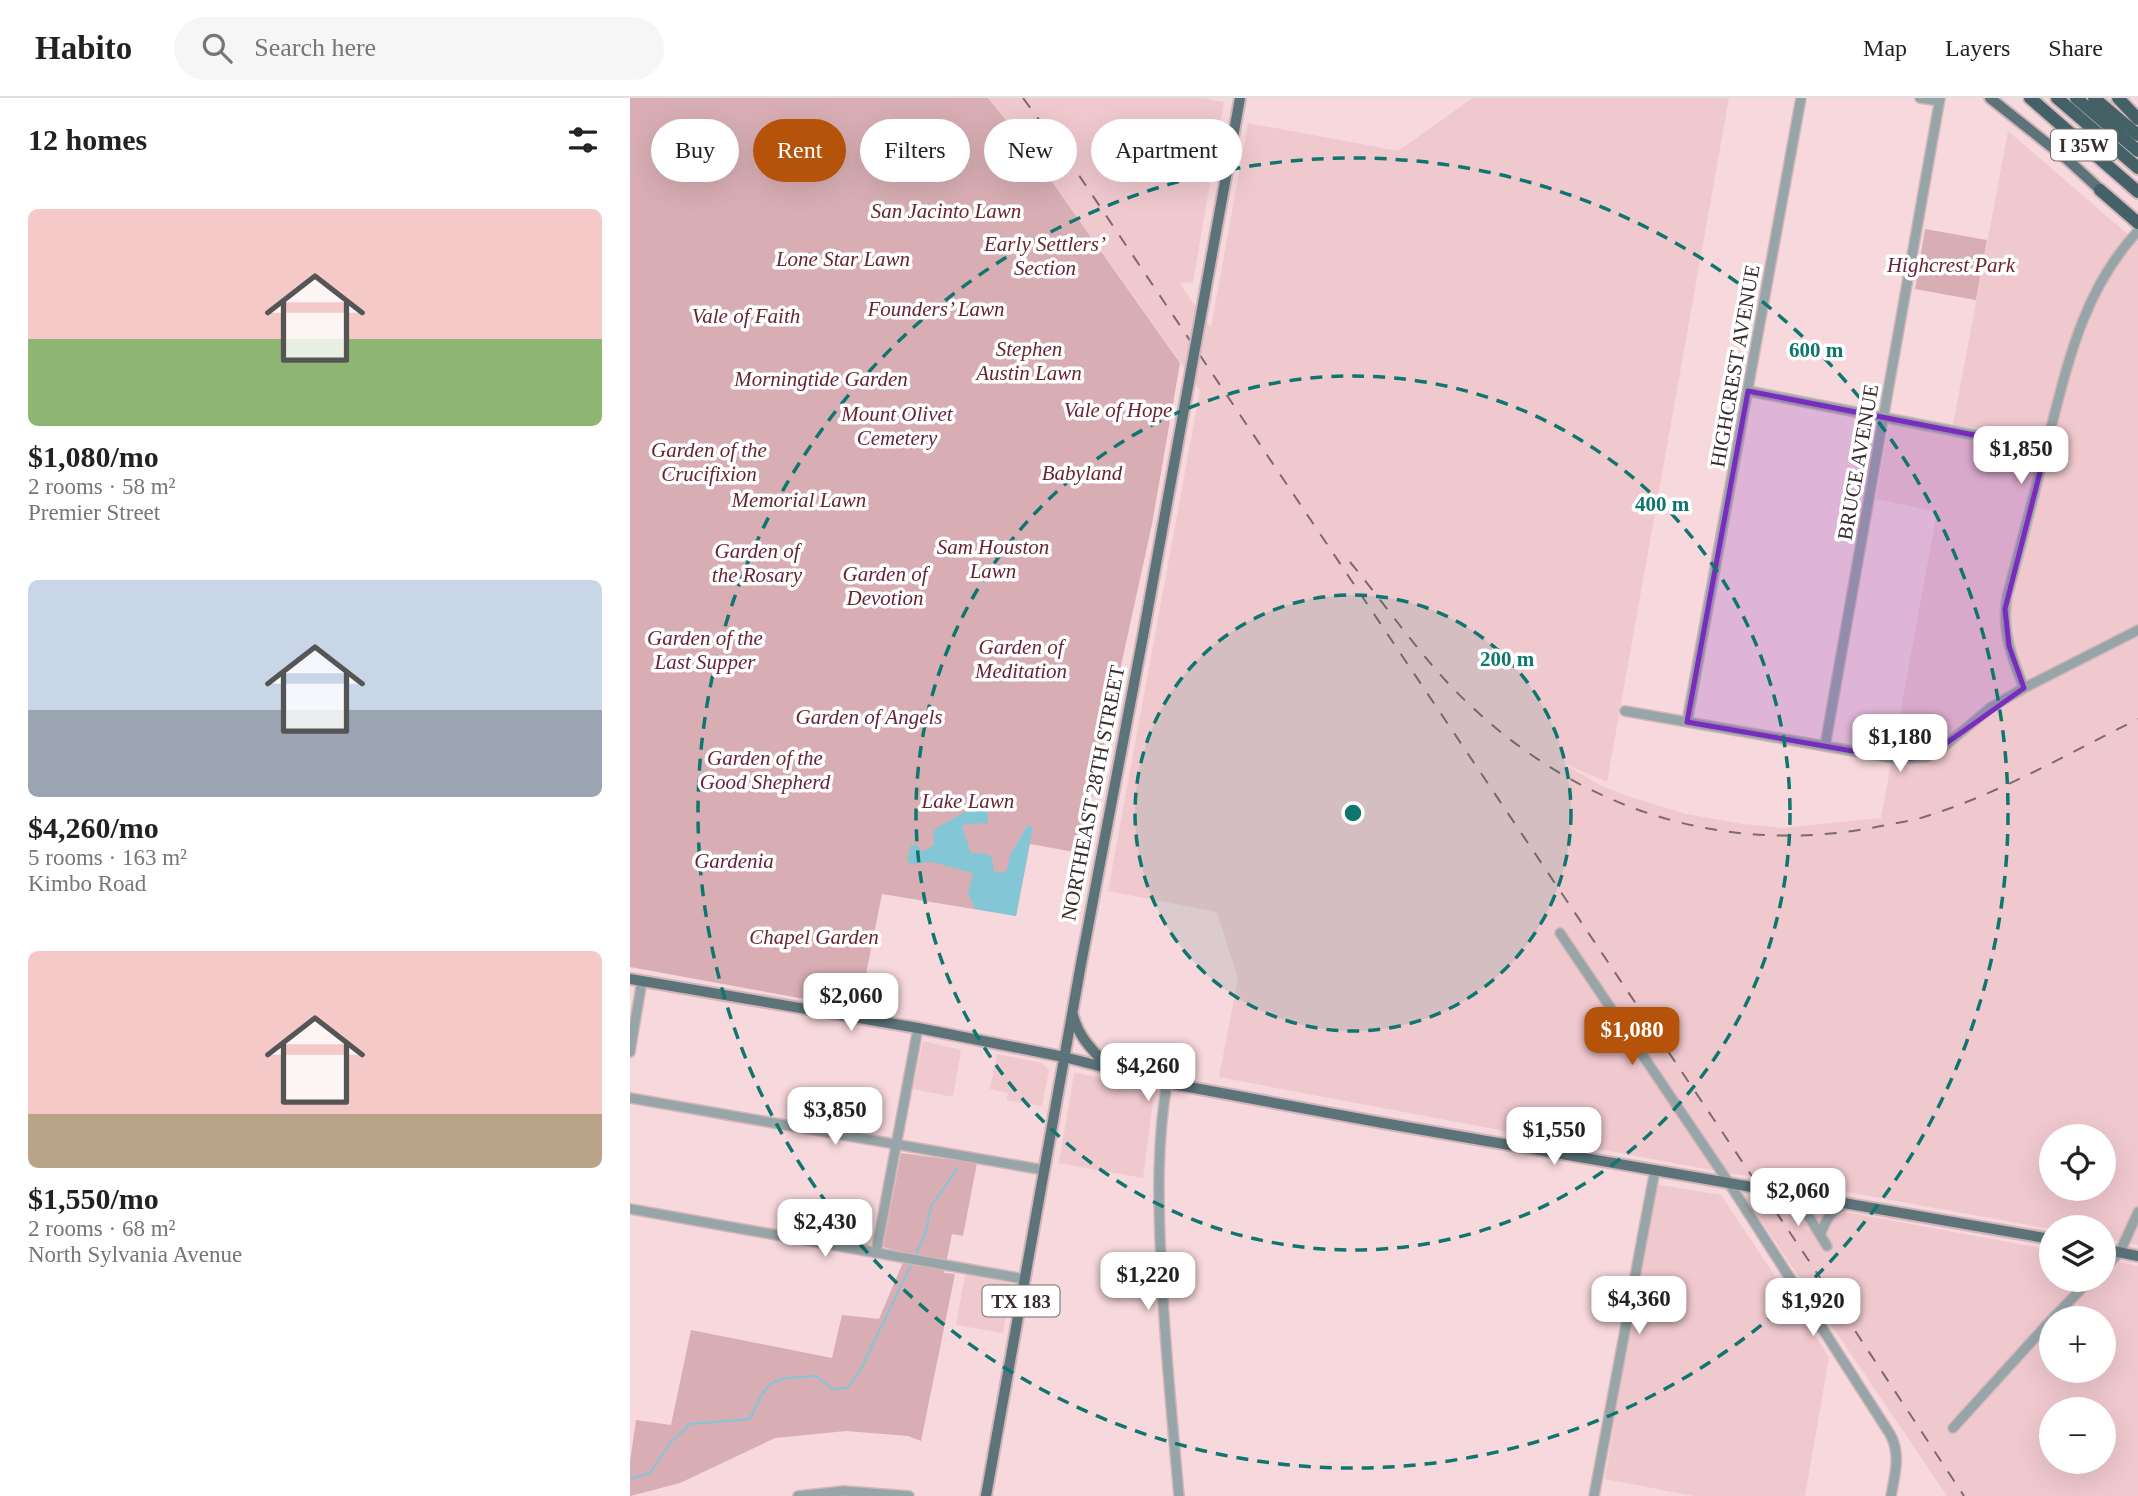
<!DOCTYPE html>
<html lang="en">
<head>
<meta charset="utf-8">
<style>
	body { margin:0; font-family:Georgia,serif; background:#f6f6f6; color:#222; height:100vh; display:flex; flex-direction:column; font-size:26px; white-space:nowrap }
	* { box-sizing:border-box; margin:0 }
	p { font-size:23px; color:#767676 }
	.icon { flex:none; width:38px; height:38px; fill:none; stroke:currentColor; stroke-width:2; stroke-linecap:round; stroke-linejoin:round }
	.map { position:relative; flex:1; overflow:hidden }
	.details { display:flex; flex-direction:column; background:#fff; width:630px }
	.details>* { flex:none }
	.banner { position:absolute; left:21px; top:21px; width:665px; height:63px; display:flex; gap:14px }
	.fabs { position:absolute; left:1409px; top:1026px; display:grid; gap:14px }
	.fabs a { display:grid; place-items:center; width:77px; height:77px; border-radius:50%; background:#fff; box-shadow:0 7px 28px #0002; font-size:35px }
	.price { position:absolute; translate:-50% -60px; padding:0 16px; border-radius:14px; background:#fff; color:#222; font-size:23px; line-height:46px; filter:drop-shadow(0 2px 4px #0008) }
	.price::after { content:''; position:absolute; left:50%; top:42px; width:21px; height:16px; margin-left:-10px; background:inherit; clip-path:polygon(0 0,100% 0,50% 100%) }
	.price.selected { background:#b45309; color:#fff }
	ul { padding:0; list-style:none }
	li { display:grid; align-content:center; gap:14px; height:371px; padding:0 28px }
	li span { display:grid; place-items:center; height:217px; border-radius:10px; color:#555 }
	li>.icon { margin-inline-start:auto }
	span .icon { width:126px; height:126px; fill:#fffc; stroke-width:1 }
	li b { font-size:30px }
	h2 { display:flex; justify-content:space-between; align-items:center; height:84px; padding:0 28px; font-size:30px }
	.pill { padding:0 24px; border-radius:32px; background:#fff; box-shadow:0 7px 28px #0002; font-size:24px; line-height:63px }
	.pill.selected { background:#b45309; color:#fff }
	header { display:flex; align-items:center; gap:42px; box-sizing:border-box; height:98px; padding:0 35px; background:#fff; border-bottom:2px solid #e0e0e0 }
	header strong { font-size:33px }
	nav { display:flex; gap:38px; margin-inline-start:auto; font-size:24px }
	.search { width:490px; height:63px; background:#f6f6f6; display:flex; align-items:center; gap:18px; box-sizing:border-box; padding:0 24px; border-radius:38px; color:#767676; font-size:26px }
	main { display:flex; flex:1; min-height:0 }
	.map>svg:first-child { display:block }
	.built { fill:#f0c9cf; fill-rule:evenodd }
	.green { fill:#d8aeb4 }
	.water { fill:#83c6d6 }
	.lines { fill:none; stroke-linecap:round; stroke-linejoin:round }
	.stream { stroke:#83c6d6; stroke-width:2 }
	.minor-casing { stroke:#d1b6b9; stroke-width:12 }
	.major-casing { stroke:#d1b6b9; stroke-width:14 }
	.highway-casing { stroke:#d1b6b9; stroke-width:16 }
	.minor { stroke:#98a5a8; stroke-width:9 }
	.major { stroke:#5b7379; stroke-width:10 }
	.highway { stroke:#446168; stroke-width:12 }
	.rail { stroke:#7c6a6c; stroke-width:2; stroke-dasharray:12 12; stroke-linecap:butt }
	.major-bridge-casing { stroke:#d1b6b9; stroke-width:14; stroke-linecap:butt }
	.major-bridge { stroke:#5b7379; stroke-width:10 }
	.marked { fill:#7b2cbf; fill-opacity:0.2; stroke:#7b2cbf; stroke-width:5; stroke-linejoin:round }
	.ring { fill:none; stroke:#0f766e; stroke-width:3.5; stroke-dasharray:12 9 }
	.labels { text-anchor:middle; stroke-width:7; stroke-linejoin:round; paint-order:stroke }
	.shield { fill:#fff; stroke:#746b6c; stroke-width:2 }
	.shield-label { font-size:19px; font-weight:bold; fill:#382c2d }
	.park-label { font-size:21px; font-style:italic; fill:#692334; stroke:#fff }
	.street-label { font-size:21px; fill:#382c2d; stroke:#fff }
	.centre { fill:#0f766e; stroke:#fff; stroke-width:3.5 }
	.ring-label { font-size:21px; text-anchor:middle; font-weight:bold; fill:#0f766e; stroke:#fff; stroke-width:7; stroke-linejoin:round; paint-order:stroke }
</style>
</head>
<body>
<header>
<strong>Habito</strong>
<div class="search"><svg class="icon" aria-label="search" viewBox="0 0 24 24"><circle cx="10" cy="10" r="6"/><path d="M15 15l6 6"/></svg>Search here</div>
<nav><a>Map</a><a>Layers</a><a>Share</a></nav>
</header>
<main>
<section class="details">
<h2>12 homes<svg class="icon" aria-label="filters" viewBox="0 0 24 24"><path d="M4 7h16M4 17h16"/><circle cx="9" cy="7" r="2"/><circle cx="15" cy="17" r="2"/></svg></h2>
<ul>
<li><span style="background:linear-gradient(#f6c9c9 60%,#8fb573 0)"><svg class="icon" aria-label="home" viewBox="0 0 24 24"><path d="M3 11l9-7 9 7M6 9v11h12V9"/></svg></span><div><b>$1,080/mo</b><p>2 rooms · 58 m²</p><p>Premier Street</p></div></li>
<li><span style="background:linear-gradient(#c9d6e8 60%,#9aa5b1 0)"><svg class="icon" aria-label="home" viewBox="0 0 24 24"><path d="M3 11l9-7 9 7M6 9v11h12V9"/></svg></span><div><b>$4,260/mo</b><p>5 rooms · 163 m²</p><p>Kimbo Road</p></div></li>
<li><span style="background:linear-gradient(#f6c9c9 75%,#b9a48a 0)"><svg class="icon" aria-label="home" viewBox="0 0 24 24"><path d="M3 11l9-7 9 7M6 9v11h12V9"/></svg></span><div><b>$1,550/mo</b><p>2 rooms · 68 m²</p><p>North Sylvania Avenue</p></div></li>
</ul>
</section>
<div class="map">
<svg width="1508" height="1398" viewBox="0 0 1508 1398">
	<rect width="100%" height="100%" fill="#f7d8dc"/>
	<path class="built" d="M358,0H573L594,4L563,184L549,185L581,230L618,25L768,53L843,0H1099L977,684L926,662L972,688L994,697L1056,716L1113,726L1152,730L1251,720L1307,414L1246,401L1259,326L1321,337L1378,33L1508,145V1147L1474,1141V1129H1421V1131L1147,1081L1102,1076L589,979L608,881L587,814L478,793L570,292L443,113ZM1421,1038H1474V1090H1421Z
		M293,943L331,952L323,999L283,991Z
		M367,956L412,965L419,972L412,1008L376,1002L378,995L360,991Z
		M447,975L520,990L524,994L513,1080L429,1065L444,976Z
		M1024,1086L1091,1097L1199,1259L1175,1398H1064L975,1381Z
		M1124,1097L1421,1152V1181H1474V1161L1508,1168V1398H1317L1119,1105L1117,1099ZM1421,1220H1474V1272H1421ZM1421,1311H1474V1363H1421Z
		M335,1177L378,1185L381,1188L373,1235L326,1227Z"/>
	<path class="green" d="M0,0H358L398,50L550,265L522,426L450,755L400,746L386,818L252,796L229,911L0,869Z
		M1295,131L1357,142L1346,202L1285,191Z
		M271,1055L347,1065L333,1138L322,1136L314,1175L325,1176L291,1343L278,1338L216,1333L145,1340L50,1385L0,1398V1364L6,1322L41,1327L61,1232L202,1260L212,1217L249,1221L277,1155L253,1149Z"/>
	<path class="water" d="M354,703L358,710V725L336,726L332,729L341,755L357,756L362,759L364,774H374L377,772L380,757L398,727L403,728L386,818L345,811L338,795L343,775L302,764L281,766L277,762L281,747H287L292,754L304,747L303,734L308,729Z"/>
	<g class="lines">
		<path class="stream" d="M286,1156L295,1137L301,1108L327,1071
			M0,1381L20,1375L41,1344L60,1326L120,1321C139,1278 140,1281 186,1278L202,1291L217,1290L230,1273L281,1167"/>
		<g class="minor-casing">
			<path id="minor" d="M1290,0L1309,3
				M1118,293L1416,351
				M1394,590C1382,560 1371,532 1377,499C1390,450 1403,402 1415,353C1436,274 1450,195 1508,133
				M995,613L1268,661L1297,659L1310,652L1360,610L1394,590L1508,532
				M1057,624L1171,0
				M1195,648L1310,0
				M930,835L1099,1085L1260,1336C1271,1356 1265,1376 1261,1398
				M0,954L12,883
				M537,985C527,1044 528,1102 531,1162C534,1241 542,1319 549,1398
				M0,1000L414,1072
				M1165,1096L1197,1148
				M0,1111L394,1181
				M1190,1137C1196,1122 1201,1111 1217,1106
				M246,1155L288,930
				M1474,1170L1490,1154L1508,1114
				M1423,1220L1461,1181
				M1323,1330L1421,1222
				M168,1398L214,1393L279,1398
				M964,1398L1025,1072"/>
		</g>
		<g class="major-casing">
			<path id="major" d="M1360,0L1438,62L1476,97
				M599,62L610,0
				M0,881L288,930L434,959L537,985L753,1025L1421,1141
				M443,917C449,941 464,953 480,971
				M1474,1151L1508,1158
				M356,1398L451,866L513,538"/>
		</g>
		<g class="highway-casing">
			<path id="highway" d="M1400,0L1508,94
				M1427,0L1508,70
				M1446,0L1508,53
				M1464,0L1508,37
				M1488,0L1508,21
				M1470,92L1508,125"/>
		</g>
		<use href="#minor" class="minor"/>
		<use href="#major" class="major"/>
		<use href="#highway" class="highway"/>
		<path class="rail" d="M393,0L436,58L1179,1163L1334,1398
			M720,464C760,512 796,567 842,609C954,714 1100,759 1251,728C1266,725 1283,723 1297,718C1371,695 1439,655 1508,621"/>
		<g class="major-bridge-casing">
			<path id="major-bridge" d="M513,538L599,62"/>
		</g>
		<use href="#major-bridge" class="major-bridge"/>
	</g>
	<path class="marked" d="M1118,293L1416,351L1375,511L1379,548L1394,590L1297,659L1268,661L1057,624Z"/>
	<circle cx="723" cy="715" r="218" fill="#0f766e" fill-opacity=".12"/>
	<g class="ring">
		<circle cx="723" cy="715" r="218"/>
		<circle cx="723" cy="715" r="437"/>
		<circle cx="723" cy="715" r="655"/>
	</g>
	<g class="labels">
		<g class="shield">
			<rect x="1421" y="31.5" width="66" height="31" rx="5"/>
			<rect x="352.5" y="1187.5" width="77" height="31" rx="5"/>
		</g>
		<g class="shield-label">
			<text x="1454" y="54">I 35W</text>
			<text x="391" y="1210">TX 183</text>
		</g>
		<g class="park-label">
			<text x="316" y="120">San Jacinto Lawn</text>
			<text x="415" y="153">Early Settlers’<tspan x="415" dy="24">Section</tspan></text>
			<text x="213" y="168">Lone Star Lawn</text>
			<text x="1321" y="174">Highcrest Park</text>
			<text x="306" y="218">Founders’ Lawn</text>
			<text x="116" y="225">Vale of Faith</text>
			<text x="399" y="258">Stephen<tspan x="399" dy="24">Austin Lawn</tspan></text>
			<text x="191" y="288">Morningtide Garden</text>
			<text x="488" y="319">Vale of Hope</text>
			<text x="267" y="323">Mount Olivet<tspan x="267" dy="24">Cemetery</tspan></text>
			<text x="79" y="359">Garden of the<tspan x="79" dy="24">Crucifixion</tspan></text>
			<text x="452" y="382">Babyland</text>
			<text x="169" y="409">Memorial Lawn</text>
			<text x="363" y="456">Sam Houston<tspan x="363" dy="24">Lawn</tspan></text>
			<text x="127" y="460">Garden of<tspan x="127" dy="24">the Rosary</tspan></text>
			<text x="255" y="483">Garden of<tspan x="255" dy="24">Devotion</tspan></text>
			<text x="75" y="547">Garden of the<tspan x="75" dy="24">Last Supper</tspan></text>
			<text x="391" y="556">Garden of<tspan x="391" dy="24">Meditation</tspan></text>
			<text x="239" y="626">Garden of Angels</text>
			<text x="135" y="667">Garden of the<tspan x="135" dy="24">Good Shepherd</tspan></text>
			<text x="338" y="710">Lake Lawn</text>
			<text x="104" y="770">Gardenia</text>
			<text x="184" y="846">Chapel Garden</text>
		</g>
		<g class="street-label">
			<text transform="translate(1105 268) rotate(-80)" y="7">HIGHCREST AVENUE</text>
			<text transform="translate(1228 364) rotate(-80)" y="7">BRUCE AVENUE</text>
			<text transform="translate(463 695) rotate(-79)" y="7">NORTHEAST 28TH STREET</text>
		</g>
	</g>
	<circle cx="723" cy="715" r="10" class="centre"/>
	<g class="ring-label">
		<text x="1186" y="259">600 m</text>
		<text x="1032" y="413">400 m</text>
		<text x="877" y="568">200 m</text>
	</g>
</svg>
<div class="fabs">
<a><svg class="icon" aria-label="locate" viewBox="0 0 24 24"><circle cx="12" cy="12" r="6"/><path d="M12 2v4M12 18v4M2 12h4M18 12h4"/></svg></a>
<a><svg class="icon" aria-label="layers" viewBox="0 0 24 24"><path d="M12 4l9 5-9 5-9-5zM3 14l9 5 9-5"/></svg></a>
<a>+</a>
<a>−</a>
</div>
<b class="price" style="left:1391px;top:388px">$1,850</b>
<b class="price" style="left:1270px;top:676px">$1,180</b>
<b class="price" style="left:221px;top:935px">$2,060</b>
<b class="price selected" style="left:1002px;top:969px">$1,080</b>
<b class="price" style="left:518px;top:1005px">$4,260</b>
<b class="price" style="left:205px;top:1049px">$3,850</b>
<b class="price" style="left:924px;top:1069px">$1,550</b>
<b class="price" style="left:1168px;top:1130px">$2,060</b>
<b class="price" style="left:195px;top:1161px">$2,430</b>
<b class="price" style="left:518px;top:1214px">$1,220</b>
<b class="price" style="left:1009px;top:1238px">$4,360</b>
<b class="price" style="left:1183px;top:1240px">$1,920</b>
<div class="banner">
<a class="pill">Buy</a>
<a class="pill selected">Rent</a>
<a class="pill">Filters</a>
<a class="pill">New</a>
<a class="pill">Apartment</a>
</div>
</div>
</main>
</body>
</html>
